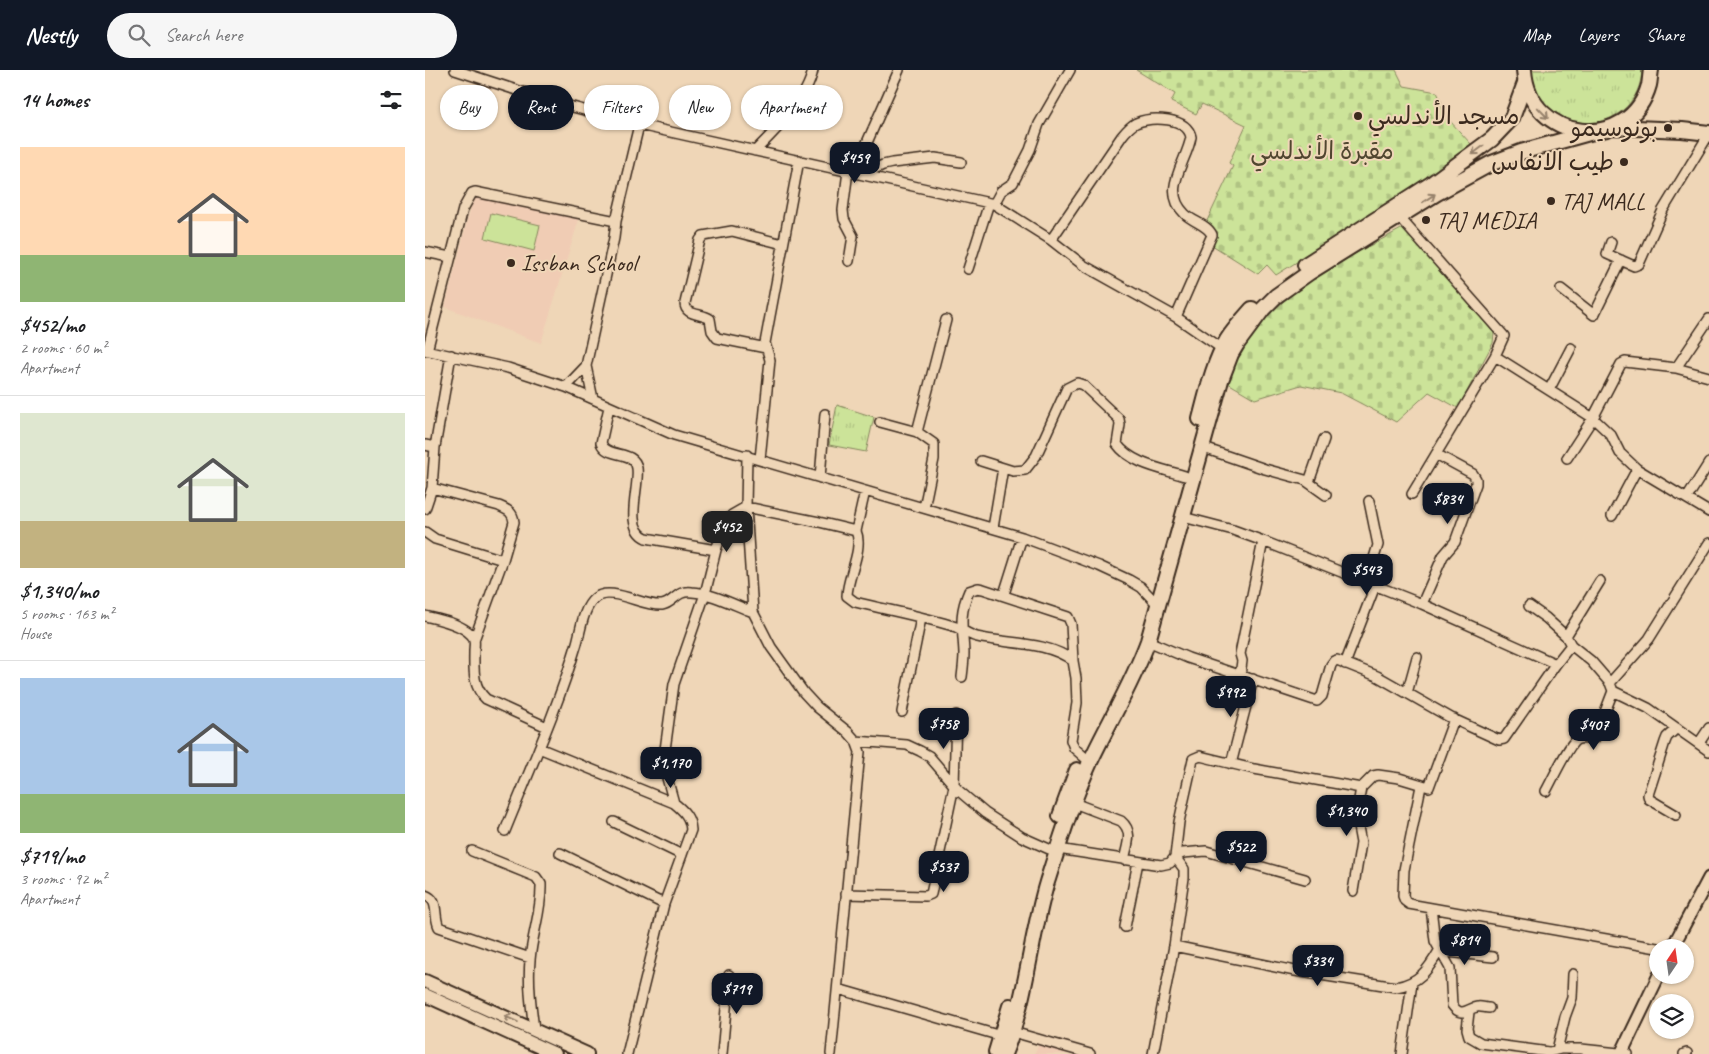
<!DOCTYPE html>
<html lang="en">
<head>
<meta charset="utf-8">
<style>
	body { margin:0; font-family:Caveat,"Playpen Sans Arabic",sans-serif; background:#f6f6f6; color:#202124; height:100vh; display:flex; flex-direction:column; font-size:19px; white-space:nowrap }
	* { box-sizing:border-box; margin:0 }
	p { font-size:16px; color:#757577 }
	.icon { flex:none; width:28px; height:28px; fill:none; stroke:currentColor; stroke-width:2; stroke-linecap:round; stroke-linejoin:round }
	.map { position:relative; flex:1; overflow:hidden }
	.details { display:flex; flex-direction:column; background:#fff; width:425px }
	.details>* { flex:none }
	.top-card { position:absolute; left:15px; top:15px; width:475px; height:45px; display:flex; gap:10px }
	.needle { width:32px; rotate:13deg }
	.controls { position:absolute; left:1224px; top:869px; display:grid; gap:10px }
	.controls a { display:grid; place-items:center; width:45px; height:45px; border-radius:50%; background:#fff; box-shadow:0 1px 4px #0004; font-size:25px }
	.price { position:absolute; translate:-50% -42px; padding:0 11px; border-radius:10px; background:#111827; color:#fff; font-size:16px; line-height:32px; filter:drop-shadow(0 1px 2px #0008) }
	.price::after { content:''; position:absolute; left:50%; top:30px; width:15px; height:11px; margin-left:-8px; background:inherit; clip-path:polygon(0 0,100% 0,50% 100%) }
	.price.current { background:#222; color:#fff }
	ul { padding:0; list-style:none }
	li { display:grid; align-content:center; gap:10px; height:265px; padding:0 20px }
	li+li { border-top:1px solid #e0e0e0 }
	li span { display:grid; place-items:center; height:155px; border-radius:0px; color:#555 }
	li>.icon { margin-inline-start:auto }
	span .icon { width:90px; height:90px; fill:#fffc; stroke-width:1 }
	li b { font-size:21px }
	h2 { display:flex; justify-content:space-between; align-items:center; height:60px; padding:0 20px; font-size:21px }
	.tag { padding:0 18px; border-radius:22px; background:#fff; box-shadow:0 1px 4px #0004; font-size:18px; line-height:45px }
	.tag.current { background:#111827; color:#fff }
	header { display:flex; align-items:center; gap:30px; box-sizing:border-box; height:70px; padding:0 25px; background:#111827; color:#fff }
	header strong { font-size:24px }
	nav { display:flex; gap:28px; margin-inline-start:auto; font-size:18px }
	.search { width:350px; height:45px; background:#f6f6f6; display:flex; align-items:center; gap:12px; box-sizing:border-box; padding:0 18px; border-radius:28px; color:#757577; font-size:19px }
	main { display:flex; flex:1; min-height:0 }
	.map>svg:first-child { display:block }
	.built { fill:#f0ccb4 }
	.cemetery { fill:url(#cemetery-stones); stroke:#84865c }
	.park { fill:url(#park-tufts); stroke:#84865c }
	.pitch { fill:#cce399; stroke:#84865c }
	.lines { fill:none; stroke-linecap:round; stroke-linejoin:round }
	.minor-casing { stroke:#3b2a1e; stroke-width:12 }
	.tertiary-casing { stroke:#3b2a1e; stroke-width:15 }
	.secondary-casing { stroke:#3b2a1e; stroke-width:16 }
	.primary-casing { stroke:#3b2a1e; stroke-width:18 }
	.trunk-casing { stroke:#3b2a1e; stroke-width:18 }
	.minor { stroke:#efd6b7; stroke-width:9 }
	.tertiary { stroke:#efd6b7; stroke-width:11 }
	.secondary { stroke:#efd6b7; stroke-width:12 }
	.primary { stroke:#efd6b7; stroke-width:14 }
	.trunk { stroke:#efd6b7; stroke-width:14 }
	.oneway { stroke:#95806a }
	.poi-dot { fill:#3b2a1e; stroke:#efd6b7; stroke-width:2 }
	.labels { text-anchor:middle; stroke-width:4; stroke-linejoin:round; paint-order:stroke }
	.poi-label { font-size:24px; fill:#3b2a1e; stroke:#efd6b7; text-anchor:start }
	.park-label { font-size:24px; fill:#514630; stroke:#efd6b7 }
</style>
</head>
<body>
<header>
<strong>Nestly</strong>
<div class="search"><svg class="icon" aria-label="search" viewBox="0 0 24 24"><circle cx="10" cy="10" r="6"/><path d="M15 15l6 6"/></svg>Search here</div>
<nav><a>Map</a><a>Layers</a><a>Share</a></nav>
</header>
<main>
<section class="details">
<h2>14 homes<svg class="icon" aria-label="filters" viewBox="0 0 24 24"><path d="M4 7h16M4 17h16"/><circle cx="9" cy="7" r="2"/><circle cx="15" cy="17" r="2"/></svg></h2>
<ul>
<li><span style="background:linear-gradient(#ffd9b3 70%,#8fb573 0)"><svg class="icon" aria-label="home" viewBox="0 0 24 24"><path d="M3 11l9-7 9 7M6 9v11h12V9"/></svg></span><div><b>$452/mo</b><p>2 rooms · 60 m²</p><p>Apartment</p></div></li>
<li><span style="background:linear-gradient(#dfe7d0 70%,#c2b280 0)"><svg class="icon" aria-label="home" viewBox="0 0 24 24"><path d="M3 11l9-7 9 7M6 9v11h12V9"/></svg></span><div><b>$1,340/mo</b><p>5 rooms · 163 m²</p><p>House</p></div></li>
<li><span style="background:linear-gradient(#a9c7e8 75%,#8fb573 0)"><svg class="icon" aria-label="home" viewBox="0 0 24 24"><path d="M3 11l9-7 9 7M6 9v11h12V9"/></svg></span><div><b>$719/mo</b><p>3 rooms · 92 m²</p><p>Apartment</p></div></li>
</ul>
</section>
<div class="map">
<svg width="1284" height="984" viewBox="0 0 1284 984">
	<defs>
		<pattern id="cemetery-stones" width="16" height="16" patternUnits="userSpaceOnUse" patternTransform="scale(1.25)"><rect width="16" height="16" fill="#cce399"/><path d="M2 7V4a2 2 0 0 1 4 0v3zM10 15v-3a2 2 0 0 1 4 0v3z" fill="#b0c383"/></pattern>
		<pattern id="park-tufts" width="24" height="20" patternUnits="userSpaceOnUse" patternTransform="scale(1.25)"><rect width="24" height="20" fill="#cce399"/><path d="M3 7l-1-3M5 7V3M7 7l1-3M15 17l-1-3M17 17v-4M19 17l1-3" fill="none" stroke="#b0c383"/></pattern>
	</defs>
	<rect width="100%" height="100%" fill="#efd6b7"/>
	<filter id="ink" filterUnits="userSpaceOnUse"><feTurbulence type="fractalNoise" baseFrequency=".02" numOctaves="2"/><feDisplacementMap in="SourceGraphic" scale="10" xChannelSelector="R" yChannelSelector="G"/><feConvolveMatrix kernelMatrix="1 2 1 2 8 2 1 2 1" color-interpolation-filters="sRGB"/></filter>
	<g filter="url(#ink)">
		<path class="built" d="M49,125L154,149L116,273L20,237Z
			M614,974L648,984H609Z"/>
		<path class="cemetery" d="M711,0H971L979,16L1012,22L1024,50L1046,74L1003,110L851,205L842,195L833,204L787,175L793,162L780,155L808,96L804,93L821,55L777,34L771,44L746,32L750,24Z
			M978,158L1069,263L1068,273L1033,338L1004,322L971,352L916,323L876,315L830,329L803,313C808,302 811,288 818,278C855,219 919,190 978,158Z"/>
		<path class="park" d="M1105,0H1217C1214,62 1127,74 1108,16C1106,11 1106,5 1105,0Z
			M412,335L449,347L441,382L404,375Z"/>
		<path class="pitch" d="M66,143L115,155L109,181L60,168Z"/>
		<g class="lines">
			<g class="minor-casing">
				<path id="minor" d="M30,0L122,30L214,55L569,134L626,170L658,195L751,247L802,282
					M330,81C351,60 382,30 388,0
					M423,101L418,140L419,149L428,166L424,191
					M429,102L474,0
					M439,104L458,95L467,93L510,88L536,92
					M569,134L576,121L588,113L605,80L614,54L645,0
					M975,148L1079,266L1070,286L987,424
					M626,170L697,66C701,61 705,56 711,53C727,46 762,47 766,67C762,92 735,120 760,144C768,152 783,155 787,165L751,247
					M1186,172L1182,184L1209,196L1214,194L1238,140L1284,64
					M0,182L25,187
					M543,199L564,133
					M1136,219L1169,245L1196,190
					M341,278L292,268L287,261L285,249C276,243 260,246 260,233L275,170L278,166L307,161L358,174
					M0,280L83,298L141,317L249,365L597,467L674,496L704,510L716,517L733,535
					M2,281L38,139L47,123L50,122L191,151
					M1070,286L1168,348L1186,365L1195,383L1212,399L1284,442
					M1251,298L1284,249
					M141,317L161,296
					M1124,320L1146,278
					M168,329L161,296L189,168L191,151L214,55
					M184,337L176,373C182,389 209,379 212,398C215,418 198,458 221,468L291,480
					M455,352L492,362L509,374V389L499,438
					M492,362L521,250
					M0,375L10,377
					M776,377L840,399L880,410L901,425
					M322,385L321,437L328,542L346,577L379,623L392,637L423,662L431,671L435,682L406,984
					M1142,388L1168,348L1196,294L1200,292L1251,298L1284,307
					M335,389L345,290L340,273L374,90
					M556,391L588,401L600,400L611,386L642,318L652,313L658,315L694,349L695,355L692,374C706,394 738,399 760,406
					M395,408L400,344
					M884,412L899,369
					M7,418L74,436C83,440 88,442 89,452L78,490L49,570
					M1262,428L1284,393
					M0,439L7,418L10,377L26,285
					M1187,446L1212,399
					M758,447L808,460L838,471L997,534L1131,594
					M568,458L578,398
					M431,461C439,479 422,507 422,526L430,532C462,540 500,547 531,557C538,560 544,565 552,567C581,574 623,571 648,591L651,608L652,633L646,670L649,678L665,692
					M0,462L10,469L78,490
					M1175,511L1141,566L1146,575L1166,591L1185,613L1188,621L1223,638L1284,681
					M941,513L953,475L944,431
					M579,524L597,467
					M997,534L1018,486L1030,472L1051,414V409L1048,404L1011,384
					M1104,536L1121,548L1141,566
					M0,546C13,549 43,555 49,569C50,572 49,578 49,581C49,599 47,616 61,629L122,657
					M723,571L763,588L892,631L897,626L906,595L909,591L912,590L952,606L1026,648L1074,670L1079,669L1131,594L1146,575
					M920,594L950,516
					M815,605L817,591L815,584L838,471
					M537,607C538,599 539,591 539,583C538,558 533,546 544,521L553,518L558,519L643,547L646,554L648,591
					M1185,613L1224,569L1284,473
					M982,623L992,587
					M477,642L496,548
					M431,671L482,675L495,681L504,686L534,721L560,743L597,767L624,779
					M1274,673L1284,658
					M114,678L249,733C259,741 265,747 266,760L239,834
					M806,694L828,609
					M996,716L979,800L978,826L980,831L984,834L1232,878
					M1121,721C1126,712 1144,674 1151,670C1157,667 1163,670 1170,668L1188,621
					M249,733L242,708L239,687L249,614L280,524L291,480L299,456L307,445L321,437L394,452L431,461L440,421
					M649,733L696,751C709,762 702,775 699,790
					M1251,745L1224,729L1223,725L1240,672L1242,667L1252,658
					M189,752L257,785
					M80,761C105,699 133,637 152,573C156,559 158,538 170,528C186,515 218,537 237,535C249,533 251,520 267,522C287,523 309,535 328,542
					M633,779L736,795L745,793L750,787L758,783L781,781L880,809
					M47,781L111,807L116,814C117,840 107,864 105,890C103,913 106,936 109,959
					M135,783L239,834L202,984
					M928,821L936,773L931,746L936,718L948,706L953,705L974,708L1004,717L1029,649
					M421,824L501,826L506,824L529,716L531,645
					M0,825C15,830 8,845 14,857L105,888
					M1006,838L1010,871L1025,898L1027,935C1037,949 1043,938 1052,937C1056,936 1060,938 1064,938
					M700,857L713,792
					M749,876L870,901L971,917C994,913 1003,900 1014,881
					M1014,881L1068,887
					M413,919L576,966
					M1044,942L1042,959L1044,966L1056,973L1124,982L1136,979H1156L1203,984
					M588,962L665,984
					M1132,980L1140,947L1147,928L1148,904
					M297,984L304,905
					M728,984L749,876L759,808V799L750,787L754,752L768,689L775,686L829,699L936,718
					M977,984L987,913
					M1259,984L1262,983"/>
			</g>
			<g class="tertiary-casing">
				<path id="tertiary" d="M1247,878L1284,808
					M1196,984L1234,905"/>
			</g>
			<g class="secondary-casing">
				<path id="secondary" d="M0,911L162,984
					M0,925L130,984"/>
			</g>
			<g class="primary-casing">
				<path id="primary" d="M880,195L1006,114L1067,69L1087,48L1100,13
					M775,349C782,323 788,294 802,270C809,259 818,249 827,239
					M635,746L652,700
					M571,982L585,936
					M579,984C602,929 605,868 622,812C635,771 648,729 666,690C685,650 708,612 723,571L796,310L806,284L812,274L838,239L851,226L885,202L1012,123L1067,93L1096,82L1168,62"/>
			</g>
			<g class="trunk-casing">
				<path id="trunk" d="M1099,0C1104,73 1205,84 1224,15C1225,11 1225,5 1226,0
					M1188,57L1257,60L1284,63"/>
			</g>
			<use href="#minor" class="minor"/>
			<use href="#tertiary" class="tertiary"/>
			<use href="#secondary" class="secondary"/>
			<use href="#primary" class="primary"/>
			<use href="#trunk" class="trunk"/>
		</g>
		<defs><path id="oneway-shaft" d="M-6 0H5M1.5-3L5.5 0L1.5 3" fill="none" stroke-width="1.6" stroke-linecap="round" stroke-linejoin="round" transform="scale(1.25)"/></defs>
		<g class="oneway">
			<use href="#oneway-shaft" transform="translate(1118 43) rotate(46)"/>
			<use href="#oneway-shaft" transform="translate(1053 80) rotate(143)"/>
			<use href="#oneway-shaft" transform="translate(1004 128) rotate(-34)"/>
			<use href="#oneway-shaft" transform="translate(86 949) rotate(-156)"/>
		</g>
	</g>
	<g class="poi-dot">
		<circle cx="933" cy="46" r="5"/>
		<circle cx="1243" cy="58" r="5"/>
		<circle cx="1199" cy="92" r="5"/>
		<circle cx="1126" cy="131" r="5"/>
		<circle cx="1001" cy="150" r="5"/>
		<circle cx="86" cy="193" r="5"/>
	</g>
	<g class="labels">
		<g class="poi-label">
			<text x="943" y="54">مسجد الأندلسي</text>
			<text x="1233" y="66" text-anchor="end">بونوسيمو</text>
			<text x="1189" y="100" text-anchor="end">طيب الانفاس</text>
			<text x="1136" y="139">TAJ MALL</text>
			<text x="1011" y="158">TAJ MEDIA</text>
			<text x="96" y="201">Issban School</text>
		</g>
		<g class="park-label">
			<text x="897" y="89">مقبرة الأندلسي</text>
		</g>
	</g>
</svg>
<div class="controls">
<a><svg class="needle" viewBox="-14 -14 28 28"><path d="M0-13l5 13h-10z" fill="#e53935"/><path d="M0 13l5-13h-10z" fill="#757577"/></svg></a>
<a><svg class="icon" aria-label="layers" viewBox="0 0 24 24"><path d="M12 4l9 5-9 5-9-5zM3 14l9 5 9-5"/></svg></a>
</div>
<b class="price" style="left:430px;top:114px">$459</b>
<b class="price" style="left:1023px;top:455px">$834</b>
<b class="price current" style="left:302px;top:483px">$452</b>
<b class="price" style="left:942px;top:526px">$543</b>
<b class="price" style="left:806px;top:648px">$992</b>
<b class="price" style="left:519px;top:680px">$758</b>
<b class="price" style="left:1169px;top:681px">$407</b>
<b class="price" style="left:246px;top:719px">$1,170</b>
<b class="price" style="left:922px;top:767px">$1,340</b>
<b class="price" style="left:816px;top:803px">$522</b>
<b class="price" style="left:519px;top:823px">$537</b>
<b class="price" style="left:1040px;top:896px">$814</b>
<b class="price" style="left:893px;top:917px">$334</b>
<b class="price" style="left:312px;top:945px">$719</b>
<div class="top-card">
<a class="tag">Buy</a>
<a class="tag current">Rent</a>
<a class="tag">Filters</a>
<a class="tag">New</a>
<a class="tag">Apartment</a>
</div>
</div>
</main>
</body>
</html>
